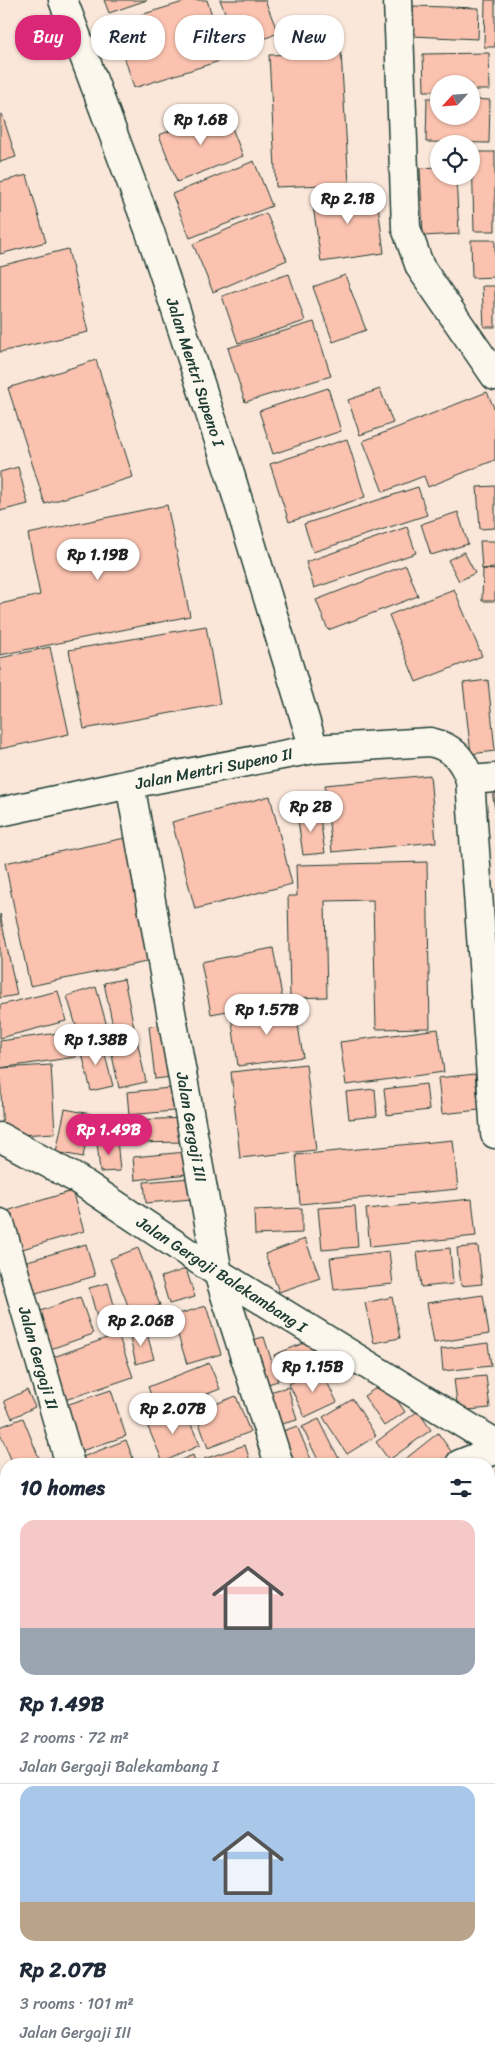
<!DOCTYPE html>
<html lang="en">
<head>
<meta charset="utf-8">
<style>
	body { margin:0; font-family:Sriracha,sans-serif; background:#f6f6f7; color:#1f2937; height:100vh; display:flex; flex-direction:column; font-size:19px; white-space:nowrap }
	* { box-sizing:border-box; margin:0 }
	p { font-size:16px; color:#747a83 }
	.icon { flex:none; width:28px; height:28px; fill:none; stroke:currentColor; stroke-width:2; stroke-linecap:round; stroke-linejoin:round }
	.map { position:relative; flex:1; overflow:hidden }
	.sheet { position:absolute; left:0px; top:1458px; width:495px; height:601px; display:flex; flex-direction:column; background:#fff; border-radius:20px 20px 0 0; box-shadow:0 1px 4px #0004 }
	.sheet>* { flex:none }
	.top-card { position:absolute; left:15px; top:15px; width:465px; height:45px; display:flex; gap:10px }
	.needle { width:32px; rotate:244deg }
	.controls { position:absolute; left:430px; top:75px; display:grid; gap:10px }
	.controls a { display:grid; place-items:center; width:50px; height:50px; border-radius:50%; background:#fff; box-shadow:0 1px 4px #0004; font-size:25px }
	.price { position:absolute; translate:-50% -42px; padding:0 11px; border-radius:18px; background:#fff; color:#222; font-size:16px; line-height:32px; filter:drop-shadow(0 1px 2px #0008) }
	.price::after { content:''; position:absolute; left:50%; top:30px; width:15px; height:11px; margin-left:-8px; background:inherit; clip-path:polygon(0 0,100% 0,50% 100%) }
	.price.selected { background:#db2777; color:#fff }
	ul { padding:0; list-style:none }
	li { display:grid; align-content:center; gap:10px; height:265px; padding:0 20px }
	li+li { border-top:1px solid #e0e1e3 }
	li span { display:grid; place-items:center; height:155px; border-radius:15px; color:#555 }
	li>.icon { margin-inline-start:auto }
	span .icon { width:90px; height:90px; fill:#fffc; stroke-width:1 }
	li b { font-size:21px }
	h2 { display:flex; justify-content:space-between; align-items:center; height:60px; padding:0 20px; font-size:21px }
	.chip { padding:0 18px; border-radius:20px; background:#fff; box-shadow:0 1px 4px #0004; font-size:18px; line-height:45px }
	.chip.selected { background:#db2777; color:#fff }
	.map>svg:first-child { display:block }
	.building { fill:#fac2af; stroke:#1f3d34 }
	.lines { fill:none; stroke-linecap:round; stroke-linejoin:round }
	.street-casing { stroke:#1f3d34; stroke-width:31 }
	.street { stroke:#fbf7ec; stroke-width:28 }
	.labels { text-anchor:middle; stroke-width:4; stroke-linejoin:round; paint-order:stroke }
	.street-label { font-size:16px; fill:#1f3d34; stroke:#fbf7ec }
</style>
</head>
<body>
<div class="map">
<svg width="495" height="2058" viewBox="0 0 495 2058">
	<rect width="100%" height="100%" fill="#fbe7da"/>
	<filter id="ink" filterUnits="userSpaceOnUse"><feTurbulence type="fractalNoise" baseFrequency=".02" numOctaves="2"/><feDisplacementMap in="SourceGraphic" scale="10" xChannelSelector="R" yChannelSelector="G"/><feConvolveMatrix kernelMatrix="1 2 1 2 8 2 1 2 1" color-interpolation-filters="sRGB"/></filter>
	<g filter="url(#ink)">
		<path class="building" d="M104,0H147L109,13Z
			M190,0H207L226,59L134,88L114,23Z
			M220,0H265L278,33L240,49Z
			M485,0H495V47H484Z
			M413,6L479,8L478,39L412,36Z
			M341,52L349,184L276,187L269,55Z
			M489,53L490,90H471V84H439V91H424L423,54Z
			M427,98H439V116H471V99L490,100L489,143L426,142Z
			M225,110L243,156L177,182L159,135Z
			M2,114L16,157L0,162V115Z
			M472,152H495V231H474Z
			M254,161L272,206L190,238L172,194Z
			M439,167V176H456L459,234L423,236L420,168Z
			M27,175L46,242L0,254V182Z
			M376,189L384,253L321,262L312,198Z
			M266,213L287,260L213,292L193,244Z
			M471,240H495V277L472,278Z
			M68,249L88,332L0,352V266Z
			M289,274L305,321L238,343L222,296Z
			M345,275L366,330L333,342L313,287Z
			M482,286H495V327H484Z
			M314,322L331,376L245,402L228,348Z
			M96,360L133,477L45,504L8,388Z
			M328,388L341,431L273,454L259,411Z
			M380,389L393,423L360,435L348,400Z
			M487,392L495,410V460L428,487L424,476L383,492L363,441Z
			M347,439L365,497L289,522L270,464Z
			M18,467L28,504L0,511V472Z
			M495,486V528L480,529L477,487Z
			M418,487L427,515L313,552L304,524Z
			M167,505L190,616L0,655V604L40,595L28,534Z
			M458,512L468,544L431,555L421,524Z
			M407,527L416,553L314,588L306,562Z
			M480,541H495V568L482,569Z
			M464,552L475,573L459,581L448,560Z
			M406,565L418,596L328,630L316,600Z
			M483,569L495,570V601H482Z
			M454,589L482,656L416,682L389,615Z
			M206,626L220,704L84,729L69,650Z
			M50,647L69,734L0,749V658Z
			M488,680L495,751L471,754L463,683Z
			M430,775L436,842L332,852L325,785Z
			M495,791V809L492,792Z
			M270,796L292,884L195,909L172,822Z
			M319,810L325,853L303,855L297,813Z
			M130,837L156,960L30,986L5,863Z
			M427,862L430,1028L376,1029L373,900L325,901L327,997L290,998L288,896H297L296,865Z
			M0,914L17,995L0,998Z
			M273,948L283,1001L211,1014L201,962Z
			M124,979L134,1027L114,1031L104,983Z
			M96,987L108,1030L80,1039L67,996Z
			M58,991L66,1021L0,1038V1005Z
			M295,1006L303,1057L238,1066L231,1015Z
			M172,1024L179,1076L155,1079L149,1026Z
			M438,1029L444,1072L346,1085L340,1042Z
			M72,1031L76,1057L0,1068V1041Z
			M136,1035L146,1082L119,1088L109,1041Z
			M101,1040L113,1086L91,1091L80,1045Z
			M306,1064L316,1150L240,1158L231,1072Z
			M51,1065L55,1133L3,1136L0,1068Z
			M475,1074L479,1110L442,1114L438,1078Z
			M426,1084L429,1110L387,1115L384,1089Z
			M182,1087L184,1110L129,1115L127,1092Z
			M375,1089L377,1116L349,1119L346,1092Z
			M65,1109L91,1114L83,1157L56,1152Z
			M186,1118L187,1142L133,1143V1120Z
			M117,1139L120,1171L100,1172L97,1141Z
			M453,1140L458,1189L300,1204L296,1155Z
			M186,1152L188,1174L135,1180L133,1157Z
			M190,1178L192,1199L146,1203L144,1182Z
			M72,1191L84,1231L12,1252L0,1213Z
			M472,1199L476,1236L370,1247L366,1209Z
			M355,1206L358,1247L322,1250L318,1208Z
			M302,1208V1233L255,1235L254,1210Z
			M305,1239L320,1278L279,1292L265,1254Z
			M86,1244L95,1276L26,1296L17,1264Z
			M478,1246L482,1284L461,1286L457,1248Z
			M138,1248L160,1305L132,1316L110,1259Z
			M450,1248L453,1284L421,1287L417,1252Z
			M389,1251L393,1284L334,1290L330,1258Z
			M186,1269L195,1297L169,1304L161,1277Z
			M108,1283L120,1327L101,1332L89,1288Z
			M483,1295L489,1334L434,1343L427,1303Z
			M80,1297L93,1334L42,1352L29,1315Z
			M392,1297L400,1338L374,1343L365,1303Z
			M206,1306L221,1354L187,1364L172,1316Z
			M146,1330L154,1359L136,1364L129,1334Z
			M118,1334L133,1377L62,1401L48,1359Z
			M264,1337L278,1381L261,1386L247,1341Z
			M311,1340L321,1364L284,1379L274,1355Z
			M488,1343L491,1366L443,1371L441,1349Z
			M209,1363L220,1389L158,1413L148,1387Z
			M320,1368L337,1402L305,1417L289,1384Z
			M486,1376L490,1408L458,1411L454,1379Z
			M385,1382L405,1412L384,1426L364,1396Z
			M288,1387L297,1420L274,1426L265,1393Z
			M27,1390L35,1407L12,1418L4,1401Z
			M111,1390L126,1436L69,1455L54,1409Z
			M236,1396L250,1432L208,1448L195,1412Z
			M353,1399L376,1436L347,1454L323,1417Z
			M184,1409L200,1445L163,1462L147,1425Z
			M418,1411L431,1430L389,1460L376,1442Z
			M23,1418L39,1458L24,1464H13L0,1433V1427Z
			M319,1419L340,1461L335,1464H320L302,1427Z
			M297,1426L313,1464H287L275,1434Z
			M438,1433L453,1454L440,1464H399Z
			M126,1440L135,1464H82L80,1458Z
			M245,1445L251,1464H206L204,1459Z
			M193,1455L196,1464H171Z
			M6,1510V1538L0,1540V1513Z
			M495,1543V1590L489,1592V1545Z
			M5,1546L6,1586L0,1588V1548Z
			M495,1603V1643L489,1644V1605Z
			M495,1650V1674L489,1676V1652Z
			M6,1656V1753L0,1756V1659Z
			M489,1730L495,1743V1761L489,1763Z
			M495,1770V1811L489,1814V1774Z
			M6,1787V1968L0,1971V1790Z
			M495,1817V1860L489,1864V1821Z
			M495,1870V1910L489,1913V1873Z
			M489,2014L495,2024V2035L489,2039Z
			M148,2052H169L171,2058H136Z
			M321,2052H392L395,2058H322Z
			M417,2052H470L461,2058H421Z"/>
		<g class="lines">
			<g class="street-casing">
				<path id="street" d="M63,0L150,232L230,474L314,749
					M398,0L406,228L420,267L495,376
					M470,780L495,778
					M130,784L218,1273L279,1464
					M0,812L130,784L314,749L430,742C453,747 463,759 470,780L495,1134
					M0,1137L77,1179L218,1273L495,1443
					M0,1223L70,1464
					M460,1464L495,1450
					M489,1967L495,1976
					M309,2052L312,2058"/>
			</g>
			<use href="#street" class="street"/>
		</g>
	</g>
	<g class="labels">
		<g class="street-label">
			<text transform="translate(196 372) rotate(72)" y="6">Jalan Mentri Supeno I</text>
			<text transform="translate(214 768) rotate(-11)" y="6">Jalan Mentri Supeno II</text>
			<text transform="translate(192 1127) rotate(80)" y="6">Jalan Gergaji III</text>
			<text transform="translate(222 1274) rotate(33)" y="6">Jalan Gergaji Balekambang I</text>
			<text transform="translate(39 1358) rotate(74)" y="6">Jalan Gergaji II</text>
		</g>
	</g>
</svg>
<div class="controls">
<a><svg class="needle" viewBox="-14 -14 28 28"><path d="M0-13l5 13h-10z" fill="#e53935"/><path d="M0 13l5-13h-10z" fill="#747a83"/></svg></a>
<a><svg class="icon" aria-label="locate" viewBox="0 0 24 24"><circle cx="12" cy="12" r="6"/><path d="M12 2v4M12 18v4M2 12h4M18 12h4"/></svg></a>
</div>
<b class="price" style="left:201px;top:146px">Rp 1.6B</b>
<b class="price" style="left:348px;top:225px">Rp 2.1B</b>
<b class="price" style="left:98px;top:581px">Rp 1.19B</b>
<b class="price" style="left:311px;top:833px">Rp 2B</b>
<b class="price" style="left:267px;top:1036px">Rp 1.57B</b>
<b class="price" style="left:96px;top:1066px">Rp 1.38B</b>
<b class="price selected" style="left:109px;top:1156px">Rp 1.49B</b>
<b class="price" style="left:141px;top:1347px">Rp 2.06B</b>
<b class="price" style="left:313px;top:1393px">Rp 1.15B</b>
<b class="price" style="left:173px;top:1435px">Rp 2.07B</b>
<div class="top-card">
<a class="chip selected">Buy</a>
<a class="chip">Rent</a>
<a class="chip">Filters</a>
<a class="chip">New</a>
</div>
<section class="sheet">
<h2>10 homes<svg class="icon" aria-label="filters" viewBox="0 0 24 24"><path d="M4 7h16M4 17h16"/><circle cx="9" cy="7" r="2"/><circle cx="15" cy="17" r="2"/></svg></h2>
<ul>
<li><span style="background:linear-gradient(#f6c9c9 70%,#9aa5b1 0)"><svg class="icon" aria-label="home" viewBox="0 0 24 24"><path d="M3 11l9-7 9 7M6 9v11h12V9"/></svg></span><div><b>Rp 1.49B</b><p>2 rooms · 72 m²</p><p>Jalan Gergaji Balekambang I</p></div></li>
<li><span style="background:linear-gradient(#a9c7e8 75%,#b9a48a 0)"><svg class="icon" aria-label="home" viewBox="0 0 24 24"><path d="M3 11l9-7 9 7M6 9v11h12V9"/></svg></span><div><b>Rp 2.07B</b><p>3 rooms · 101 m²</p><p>Jalan Gergaji III</p></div></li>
</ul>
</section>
</div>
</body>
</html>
